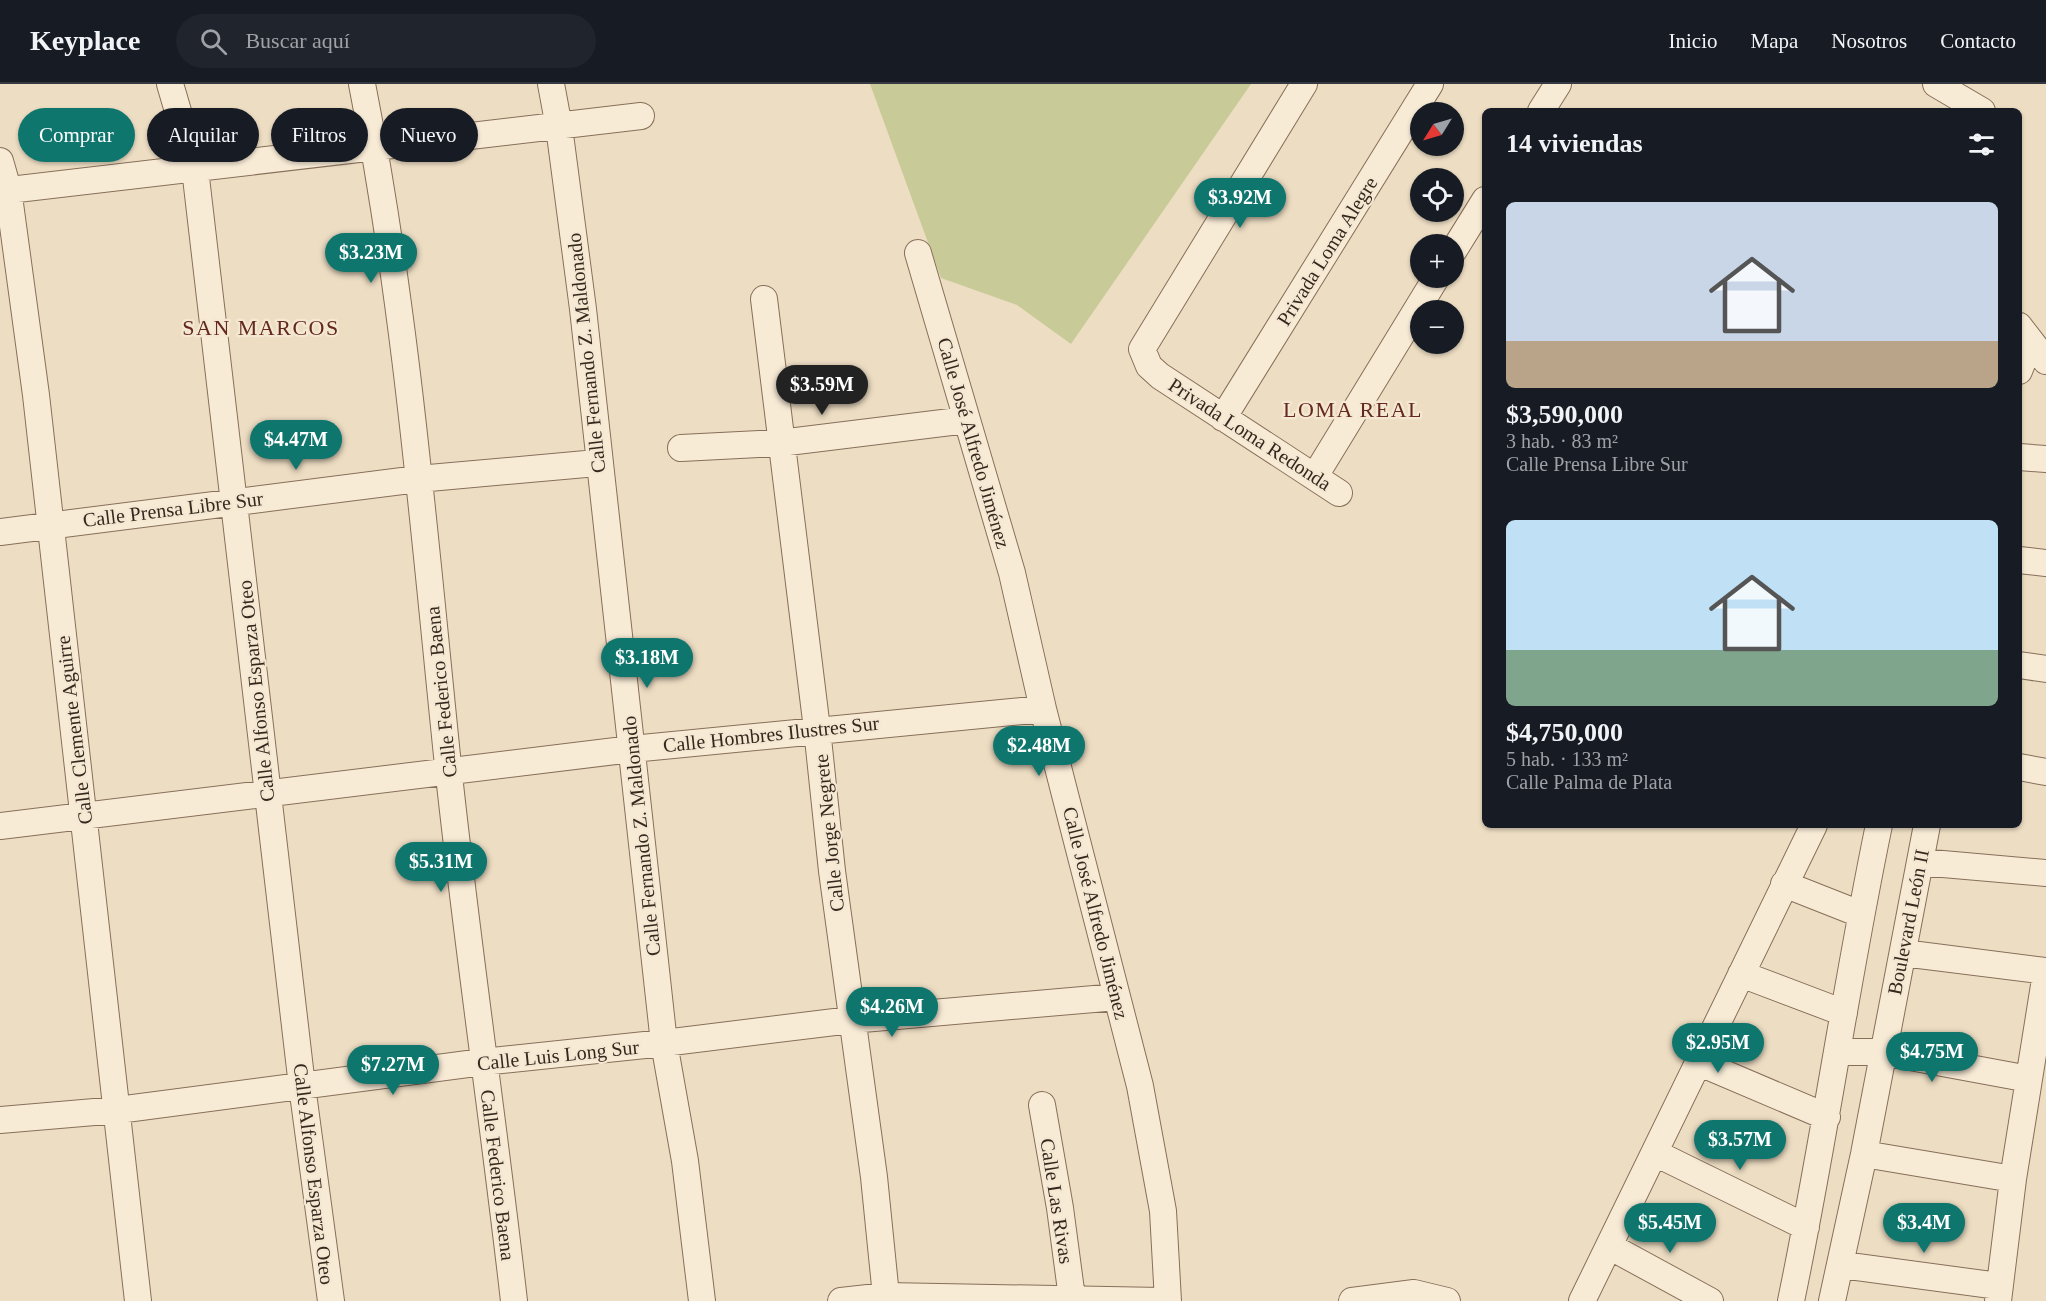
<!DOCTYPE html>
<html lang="es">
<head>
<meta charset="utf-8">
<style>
	body { margin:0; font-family:"Times New Roman",serif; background:#20242c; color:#f1f3f6; height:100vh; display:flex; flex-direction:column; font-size:22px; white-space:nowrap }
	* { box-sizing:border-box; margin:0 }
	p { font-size:20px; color:#9ea1a6 }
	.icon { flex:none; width:33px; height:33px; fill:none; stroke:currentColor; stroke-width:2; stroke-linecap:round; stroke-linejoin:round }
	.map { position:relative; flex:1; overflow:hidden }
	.sheet { position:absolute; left:1482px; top:24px; width:540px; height:720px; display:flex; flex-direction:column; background:#171b24; border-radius:9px; box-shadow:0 2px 4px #0004 }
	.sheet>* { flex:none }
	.guide { position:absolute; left:18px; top:24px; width:570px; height:54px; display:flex; gap:12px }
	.needle { width:39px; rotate:233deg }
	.tools { position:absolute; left:1410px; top:18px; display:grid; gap:12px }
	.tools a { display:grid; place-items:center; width:54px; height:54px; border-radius:50%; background:#171b24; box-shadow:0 2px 4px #0004; font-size:30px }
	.price { position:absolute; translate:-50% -51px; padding:0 14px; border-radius:21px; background:#0f766e; color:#fff; font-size:20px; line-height:39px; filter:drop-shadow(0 2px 3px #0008) }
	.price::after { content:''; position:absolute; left:50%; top:36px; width:18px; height:14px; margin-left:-9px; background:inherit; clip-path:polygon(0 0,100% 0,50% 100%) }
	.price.active { background:#222; color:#fff }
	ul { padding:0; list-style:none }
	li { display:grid; align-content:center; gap:12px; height:318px; padding:0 24px }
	li span { display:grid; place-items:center; height:186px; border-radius:9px; color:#555 }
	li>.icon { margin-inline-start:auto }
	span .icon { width:108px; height:108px; fill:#fffc; stroke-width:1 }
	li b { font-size:26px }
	h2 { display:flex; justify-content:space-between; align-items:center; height:72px; padding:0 24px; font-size:26px }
	.pill { padding:0 21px; border-radius:27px; background:#171b24; box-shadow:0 2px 4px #0004; font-size:21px; line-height:54px }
	.pill.active { background:#0f766e; color:#fff }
	header { display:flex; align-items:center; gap:36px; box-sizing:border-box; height:84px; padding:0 30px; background:#171b24; border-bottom:2px solid #363941 }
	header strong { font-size:28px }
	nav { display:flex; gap:33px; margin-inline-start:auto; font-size:21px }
	.search { width:420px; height:54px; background:#20242c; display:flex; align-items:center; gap:15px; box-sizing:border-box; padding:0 21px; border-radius:33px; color:#9ea1a6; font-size:22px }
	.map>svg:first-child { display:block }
	.green { fill:#c8cb97 }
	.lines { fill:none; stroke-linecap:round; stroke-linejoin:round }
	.minor-casing { stroke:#876f5a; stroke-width:28 }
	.minor { stroke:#f8ebd6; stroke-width:26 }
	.labels { text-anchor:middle; stroke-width:4.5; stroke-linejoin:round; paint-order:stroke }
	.street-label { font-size:20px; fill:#37281e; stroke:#f5e8d3 }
	.quarter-label { font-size:22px; letter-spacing:1.5px; fill:#63281e; stroke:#f5e8d3 }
</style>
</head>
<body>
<header>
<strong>Keyplace</strong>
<div class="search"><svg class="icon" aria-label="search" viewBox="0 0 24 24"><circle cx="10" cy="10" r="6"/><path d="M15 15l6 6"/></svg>Buscar aquí</div>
<nav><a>Inicio</a><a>Mapa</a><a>Nosotros</a><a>Contacto</a></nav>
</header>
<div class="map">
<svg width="2046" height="1217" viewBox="0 0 2046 1217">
	<rect width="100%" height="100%" fill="#edddc3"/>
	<path class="green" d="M870,0H1251L1071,260L1017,221L941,194Z"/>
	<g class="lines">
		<g class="minor-casing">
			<path id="minor" d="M170,0L195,85L302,1002L331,1217
				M362,0C407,227 425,461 449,691C468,867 494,1041 514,1217
				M551,0L559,43L583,225L664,959L685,1077L702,1217
				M1304,0L1142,265L1149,282L1160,292L1339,409
				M1936,0L1982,27
				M1541,27L1558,0
				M0,77L8,105L36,311L138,1217
				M0,107L641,32
				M1454,166L1485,116
				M918,169L1012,489L1043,625L1140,1002L1163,1127L1168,1217
				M764,215L817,645L832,787L874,1093L886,1212
				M2019,242L2046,277
				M2019,287L2030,259
				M1223,334L1430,0
				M681,364L780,359L967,336
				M2019,373L2046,375
				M1315,392L1436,194
				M0,448L418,395L597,379
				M2019,476L2046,479
				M2019,581L2046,585
				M2019,683L2046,688
				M0,742L632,665L1043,625
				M1920,778L2046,789
				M1784,800L1860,830
				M1903,869L2046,887
				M1741,890L1844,929
				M1838,968H1883L2029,995
				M1700,979L1827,1033
				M1042,1021L1060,1124L1072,1214
				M0,1036L118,1026L483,978L664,959L851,936L1117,913
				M1655,1069L1806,1143
				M1864,1070L2013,1095
				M1609,1162L1710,1217
				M1842,1181L1999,1202
				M841,1217L886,1212L1161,1217
				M1352,1217L1414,1209L1447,1217
				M1582,1217L1814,741
				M1791,1217C1824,1059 1846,899 1879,741
				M1832,1217L1864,1070L1927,741
				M1998,1217L2013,1095L2046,889"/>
		</g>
		<use href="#minor" class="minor"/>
	</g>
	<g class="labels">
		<g class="street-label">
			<text transform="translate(1327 167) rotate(-58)" y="7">Privada Loma Alegre</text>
			<text transform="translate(586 269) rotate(-96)" y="7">Calle Fernando Z. Maldonado</text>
			<text transform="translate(1250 350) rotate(33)" y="7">Privada Loma Redonda</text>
			<text transform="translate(974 359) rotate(74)" y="7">Calle José Alfredo Jiménez</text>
			<text transform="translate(173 425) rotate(-7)" y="7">Calle Prensa Libre Sur</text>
			<text transform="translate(256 607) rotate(-96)" y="7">Calle Alfonso Esparza Oteo</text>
			<text transform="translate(441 608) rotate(-96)" y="7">Calle Federico Baena</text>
			<text transform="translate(74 646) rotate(-97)" y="7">Calle Clemente Aguirre</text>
			<text transform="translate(771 650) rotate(-6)" y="7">Calle Hombres Ilustres Sur</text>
			<text transform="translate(829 749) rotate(-96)" y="7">Calle Jorge Negrete</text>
			<text transform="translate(641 752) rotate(-96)" y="7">Calle Fernando Z. Maldonado</text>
			<text transform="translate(1096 829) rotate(76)" y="7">Calle José Alfredo Jiménez</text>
			<text transform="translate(1908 838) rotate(-79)" y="7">Boulevard León II</text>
			<text transform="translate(558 971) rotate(-6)" y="7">Calle Luis Long Sur</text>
			<text transform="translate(314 1090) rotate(83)" y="7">Calle Alfonso Esparza Oteo</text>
			<text transform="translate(498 1091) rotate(83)" y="7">Calle Federico Baena</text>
			<text transform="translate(1057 1117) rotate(81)" y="7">Calle Las Rivas</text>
		</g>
		<g class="quarter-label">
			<text x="261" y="251">SAN MARCOS</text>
			<text x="1353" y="333">LOMA REAL</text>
		</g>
	</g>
</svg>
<div class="tools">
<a><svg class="needle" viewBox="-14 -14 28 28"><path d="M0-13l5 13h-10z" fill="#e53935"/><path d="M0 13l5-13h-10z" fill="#9ea1a6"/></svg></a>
<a><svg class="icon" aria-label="locate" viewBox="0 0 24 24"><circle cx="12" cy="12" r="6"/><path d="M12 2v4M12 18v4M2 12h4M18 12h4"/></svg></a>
<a>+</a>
<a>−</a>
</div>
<b class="price" style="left:1240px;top:145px">$3.92M</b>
<b class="price" style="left:371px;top:200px">$3.23M</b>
<b class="price active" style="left:822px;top:332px">$3.59M</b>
<b class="price" style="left:296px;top:387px">$4.47M</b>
<b class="price" style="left:647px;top:605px">$3.18M</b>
<b class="price" style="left:1039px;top:693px">$2.48M</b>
<b class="price" style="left:441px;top:809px">$5.31M</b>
<b class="price" style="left:892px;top:954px">$4.26M</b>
<b class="price" style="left:1718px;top:990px">$2.95M</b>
<b class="price" style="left:1932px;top:999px">$4.75M</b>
<b class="price" style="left:393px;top:1012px">$7.27M</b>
<b class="price" style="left:1740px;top:1087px">$3.57M</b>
<b class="price" style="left:1670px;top:1170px">$5.45M</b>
<b class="price" style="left:1924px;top:1170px">$3.4M</b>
<div class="guide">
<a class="pill active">Comprar</a>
<a class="pill">Alquilar</a>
<a class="pill">Filtros</a>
<a class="pill">Nuevo</a>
</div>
<section class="sheet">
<h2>14 viviendas<svg class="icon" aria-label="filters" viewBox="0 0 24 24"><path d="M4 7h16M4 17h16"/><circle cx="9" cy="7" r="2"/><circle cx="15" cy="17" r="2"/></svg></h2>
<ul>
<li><span style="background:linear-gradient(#c9d6e8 75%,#b9a48a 0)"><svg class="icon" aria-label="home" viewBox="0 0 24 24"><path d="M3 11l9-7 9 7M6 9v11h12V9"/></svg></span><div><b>$3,590,000</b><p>3 hab. · 83 m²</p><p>Calle Prensa Libre Sur</p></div></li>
<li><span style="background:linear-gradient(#bfe0f5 70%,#7fa58c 0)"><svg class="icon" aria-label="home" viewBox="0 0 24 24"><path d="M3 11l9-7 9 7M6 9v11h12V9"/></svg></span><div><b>$4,750,000</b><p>5 hab. · 133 m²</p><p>Calle Palma de Plata</p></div></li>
</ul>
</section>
</div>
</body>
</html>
